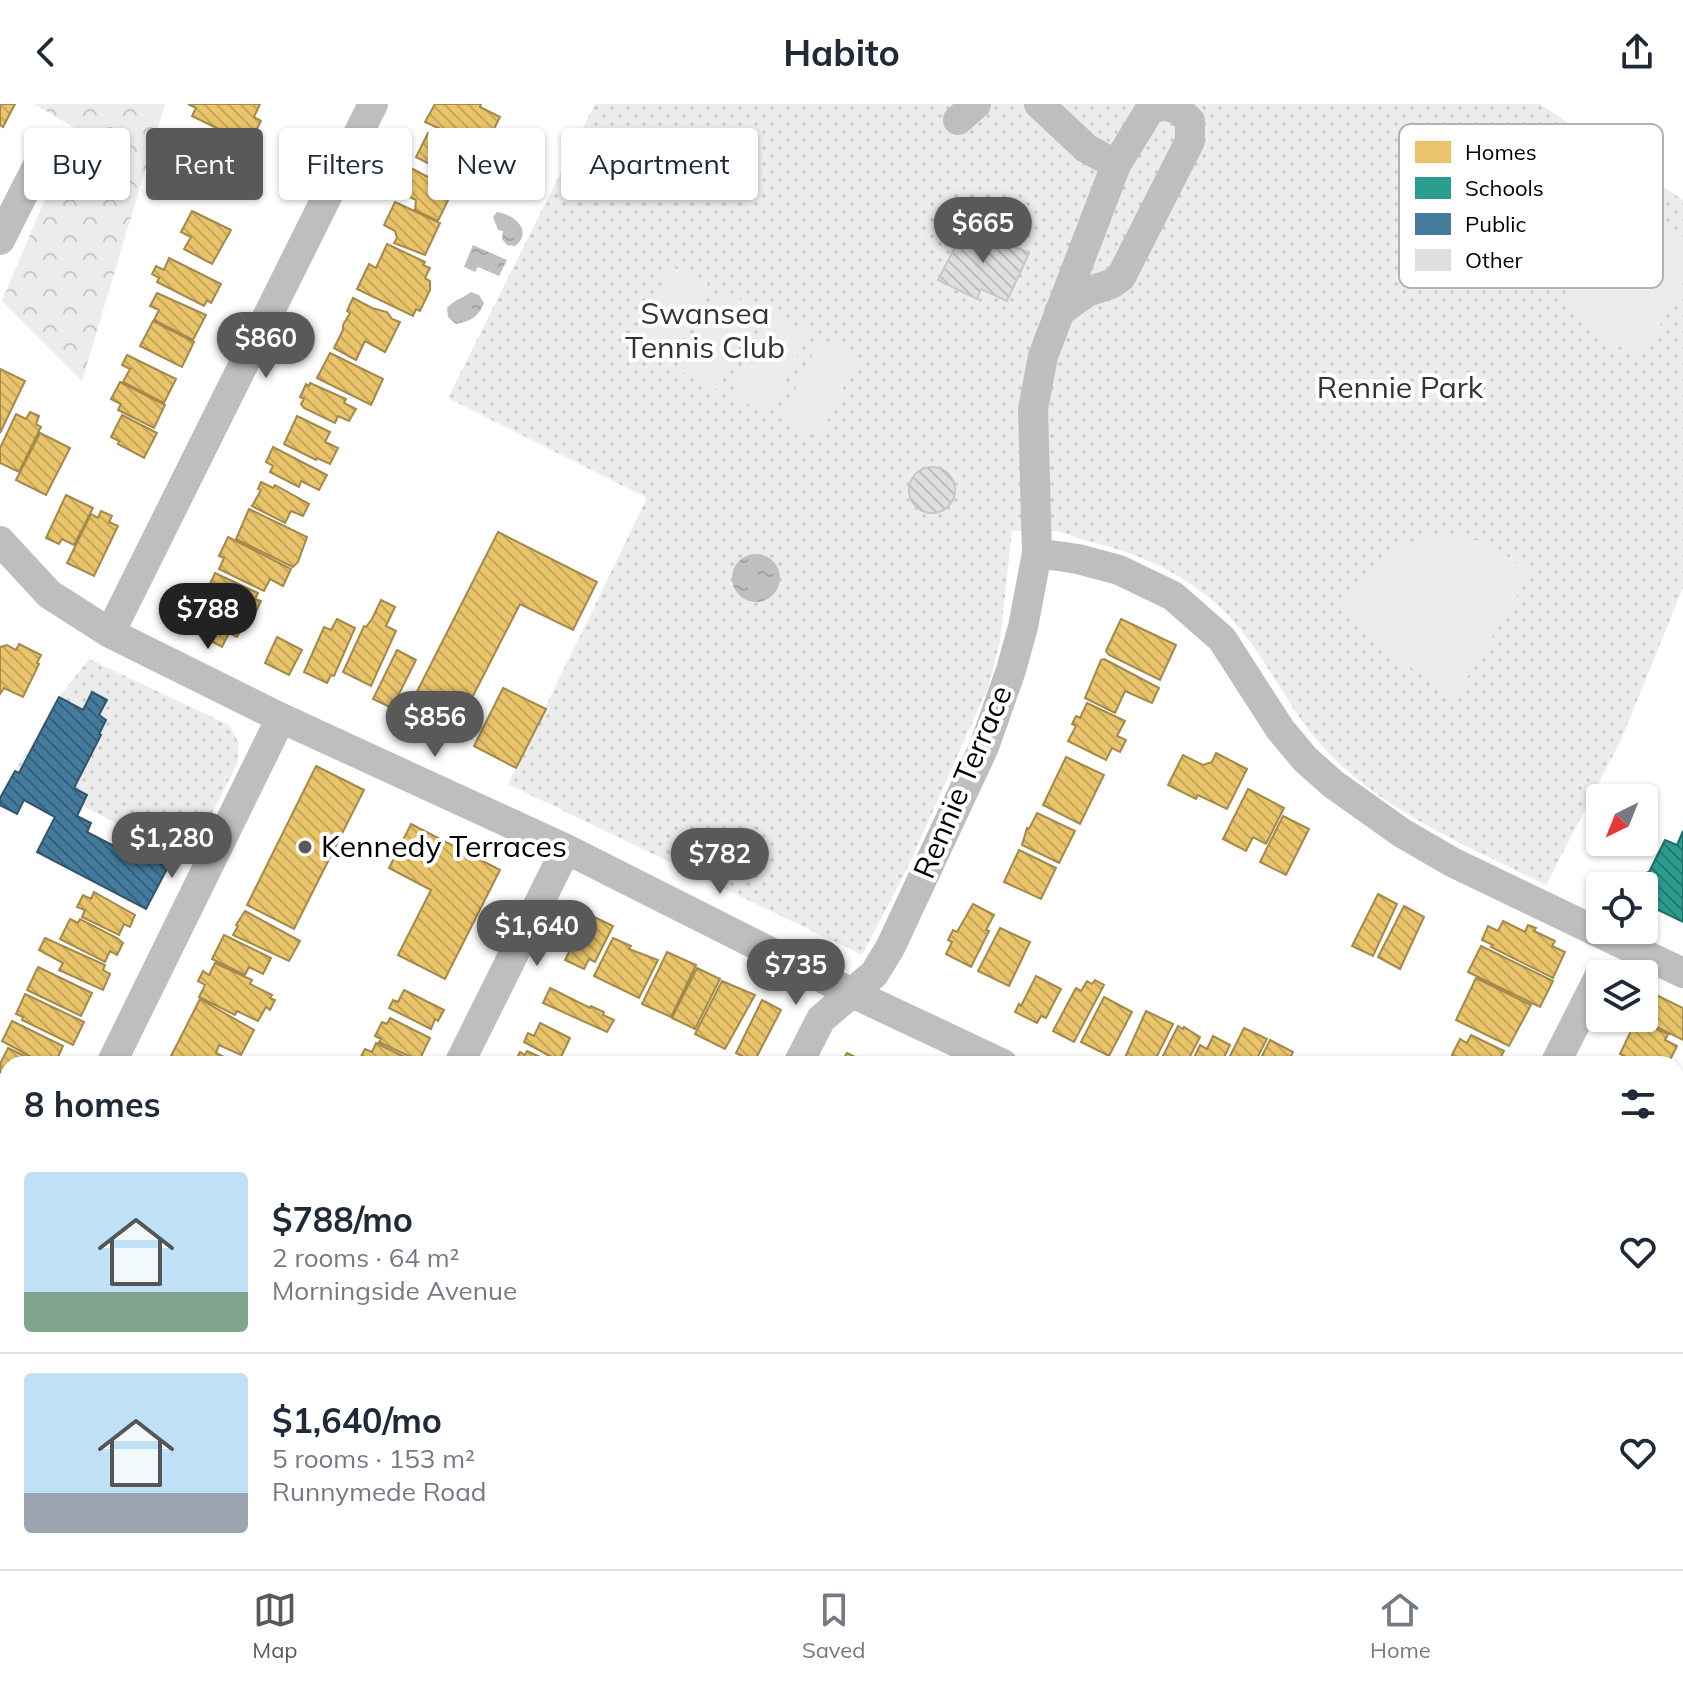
<!DOCTYPE html>
<html lang="en">
<head>
<meta charset="utf-8">
<style>
	body { margin:0; font-family:Mulish,sans-serif; background:#f6f6f7; color:#1f2937; height:100vh; display:flex; flex-direction:column; font-size:30px; white-space:nowrap }
	* { box-sizing:border-box; margin:0 }
	p { font-size:26px; color:#747a83 }
	.icon { flex:none; width:44px; height:44px; fill:none; stroke:currentColor; stroke-width:2; stroke-linecap:round; stroke-linejoin:round }
	.map { position:relative; flex:1; overflow:hidden }
	.drawer { position:absolute; left:0px; top:952px; width:1684px; height:514px; display:flex; flex-direction:column; background:#fff; border-radius:24px 24px 0 0; box-shadow:0 2px 6px #0004 }
	.drawer>* { flex:none }
	.top-card { position:absolute; left:24px; top:24px; width:800px; height:72px; display:flex; gap:16px }
	.needle { width:52px; rotate:223deg }
	.buttons { position:absolute; left:1586px; top:680px; display:grid; gap:16px }
	.buttons a { display:grid; place-items:center; width:72px; height:72px; border-radius:8px; background:#fff; box-shadow:0 2px 6px #0004; font-size:40px }
	.price { position:absolute; translate:-50% -68px; padding:0 18px; border-radius:28px; background:#595959; color:#fff; font-size:26px; line-height:52px; filter:drop-shadow(0 2px 4px #0008) }
	.price::after { content:''; position:absolute; left:50%; top:48px; width:24px; height:18px; margin-left:-12px; background:inherit; clip-path:polygon(0 0,100% 0,50% 100%) }
	.price.active { background:#222; color:#fff }
	ul { padding:0; list-style:none }
	li { display:flex; align-items:center; gap:24px; height:200px; padding:0 24px }
	li+li { border-top:2px solid #e0e1e3 }
	li span { display:grid; place-items:center; flex:none; width:224px; height:160px; border-radius:8px; color:#555 }
	li>.icon { margin-inline-start:auto }
	span .icon { width:96px; height:96px; fill:#fffc; stroke-width:1 }
	li b { font-size:34px }
	h2 { display:flex; justify-content:space-between; align-items:center; height:96px; padding:0 24px; font-size:34px }
	.pill { padding:0 28px; border-radius:8px; background:#fff; box-shadow:0 2px 6px #0004; font-size:28px; line-height:72px }
	.pill.active { background:#595959; color:#fff }
	header { display:flex; justify-content:space-between; align-items:center; height:104px; padding:0 24px; background:#fff; font-size:36px; font-weight:700 }
	.menu { display:flex; justify-content:space-around; align-items:center; height:112px; border-top:2px solid #e0e1e3; background:#fff; font-size:22px; color:#747a83 }
	.menu a { display:grid; justify-items:center; gap:4px }
	.menu .active { color:#595959 }
	.map>svg:first-child { display:block }
	.forest { fill:url(#forest-crowns) }
	.park { fill:url(#park-dots) }
	.pitch { fill:#ececec }
	.water { fill:url(#water-ripples) }
	.homes { fill:url(#homes-back-hatch); stroke:#a3894a; stroke-width:2 }
	.schools { fill:url(#schools-back-hatch); stroke:#1d6e64; stroke-width:2 }
	.public { fill:url(#public-back-hatch); stroke:#30566e; stroke-width:2 }
	.building { fill:url(#building-back-hatch); stroke:#c7c7c7; stroke-width:2 }
	.lines { fill:none; stroke-linecap:round; stroke-linejoin:round }
	.minor { stroke:#bebebe; stroke-width:30 }
	.poi-dot { fill:#595959; stroke:#fff; stroke-width:3 }
	.labels { text-anchor:middle; stroke-width:8; stroke-linejoin:round; paint-order:stroke }
	.park-label { font-size:30px; fill:#333; stroke:#fff }
	.street-label { font-size:30px; fill:#000; stroke:#fff }
	.poi-label { font-size:30px; fill:#000; stroke:#fff; text-anchor:start }
	.key { fill:#fff; stroke:#b2b2b2; stroke-width:2 }
	.key-label { font-size:22px; fill:#000 }
</style>
</head>
<body>
<header><svg class="icon" aria-label="back" viewBox="0 0 24 24"><path d="M15 5l-7 7 7 7"/></svg>Habito<svg class="icon" aria-label="share" viewBox="0 0 24 24"><path d="M12 15V3M7 8l5-5 5 5M5 13v7h14v-7"/></svg></header>
<div class="map">
<svg width="1683" height="1465" viewBox="0 0 1683 1465">
	<defs>
		<pattern id="forest-crowns" width="20" height="18" patternUnits="userSpaceOnUse" patternTransform="scale(2)"><rect width="20" height="18" fill="#ececec"/><path d="M2 6a3 3 0 1 1 6 0M12 15a3 3 0 1 1 6 0" fill="none" stroke="#c9c9c9"/></pattern>
		<pattern id="park-dots" width="8" height="8" patternUnits="userSpaceOnUse" patternTransform="scale(2)"><rect width="8" height="8" fill="#ececec"/><path d="M2 2h.1M6 6h.1" fill="none" stroke="#c9c9c9" stroke-width="1.8" stroke-linecap="round"/></pattern>
		<pattern id="water-ripples" width="26" height="14" patternUnits="userSpaceOnUse" patternTransform="scale(2)"><rect width="26" height="14" fill="#bfbfbf"/><path d="M2 4q2-2 4 0t4 0M15 11q2-2 4 0t4 0" fill="none" stroke="#a2a2a2"/></pattern>
		<pattern id="homes-back-hatch" width="6" height="6" patternUnits="userSpaceOnUse" patternTransform="scale(2)"><rect width="6" height="6" fill="#e9c46a"/><path d="M-1 5l2 2M0 0l6 6M5-1l2 2" fill="none" stroke="#c6a75a"/></pattern>
		<pattern id="schools-back-hatch" width="6" height="6" patternUnits="userSpaceOnUse" patternTransform="scale(2)"><rect width="6" height="6" fill="#2a9d8f"/><path d="M-1 5l2 2M0 0l6 6M5-1l2 2" fill="none" stroke="#227e72"/></pattern>
		<pattern id="public-back-hatch" width="6" height="6" patternUnits="userSpaceOnUse" patternTransform="scale(2)"><rect width="6" height="6" fill="#457b9d"/><path d="M-1 5l2 2M0 0l6 6M5-1l2 2" fill="none" stroke="#37627e"/></pattern>
		<pattern id="building-back-hatch" width="6" height="6" patternUnits="userSpaceOnUse" patternTransform="scale(2)"><rect width="6" height="6" fill="#dfdfdf"/><path d="M-1 5l2 2M0 0l6 6M5-1l2 2" fill="none" stroke="#bebebe"/></pattern>
	</defs>
	<rect width="100%" height="100%" fill="#fff"/>
	<path class="forest" d="M34,0H165L82,277L2,197L75,24Z"/>
	<path class="park" d="M595,0H1540L1683,96V484L1621,636L1546,781C1470,743 1383,708 1324,644C1293,611 1274,569 1247,534C1207,479 1147,450 1083,436C1075,434 1068,429 1060,428C1046,425 1026,426 1012,427L1000,537L989,581L908,763L862,851L508,680L647,394L448,294Z
		M89,555L229,621L239,640L237,660L188,756L15,667L59,593Z"/>
	<path class="pitch" d="M1605,95L1683,133C1683,147 1683,163 1683,176C1680,191 1650,244 1636,246C1625,247 1616,241 1607,236C1568,214 1555,172 1574,131C1581,117 1590,101 1605,95Z
		M671,162L708,180L668,262L631,243Z
		M720,186L758,204L718,286L680,267Z
		M771,210L809,228L769,310L731,292Z
		M821,234L859,252L819,334L781,315Z
		M1446,429C1479,433 1507,448 1530,471L1455,593L1444,594L1437,584L1338,505C1369,463 1391,437 1446,429Z"/>
	<path class="water" d="M497,108C514,110 534,127 515,142L507,141L502,135L503,127L498,126L493,113Z
		M473,141L507,156L499,172L478,163L475,168L464,163Z
		M471,188L479,191L484,199C478,213 471,217 456,220L448,213L447,204C455,195 462,195 471,188Z
		M732 474a24 24 0 1 1 48 0a24 24 0 1 1-48 0Z"/>
	<path class="homes" d="M0,0H15L3,23L0,21Z
		M188,0H260L254,13L261,17L250,38L243,37L192,12L196,4Z
		M435,0H481L480,3L500,13L484,45L425,18Z
		M184,28L200,37L198,42L231,58L213,94L171,74L178,60L168,55Z
		M428,29L465,47L467,43L476,47L463,71L455,67L453,72L416,53Z
		M407,62L453,86L438,117L415,106L416,96L392,84L398,69L403,71Z
		M395,98L440,119L425,151L394,139L397,134L395,127L384,121Z
		M192,107L231,126L212,160L184,145L191,133L181,128Z
		M387,140L425,158L423,161L430,164L425,174L430,177V186L420,207L416,205L413,212L357,185L369,160L376,164Z
		M169,154L221,180L211,199L207,196L204,202L157,178L159,174L152,170L156,162L164,166Z
		M157,189L206,211L193,236L154,216L159,206L150,202Z
		M353,194L372,204L387,208L392,215L400,218L385,248L365,237L356,256L334,244L343,226V221L350,209L347,207Z
		M153,217L194,238L182,263L140,242Z
		M330,249L383,275L371,301L317,274Z
		M127,251L176,275L164,299L123,278L130,265L122,261Z
		M0,265L25,277L0,329Z
		M120,278L165,301L154,324L118,306L121,300L111,295Z
		M310,279L346,295L344,299L356,305L349,317L338,312L335,319L304,304L301,300L304,295L300,293L306,280L309,282Z
		M30,308L39,312L36,320L41,323L19,368L0,359V344L16,310L26,315Z
		M122,311L157,329L144,354L118,340L119,337L111,333Z
		M297,312L330,328L325,338L338,344L330,360L317,354L316,356L284,340Z
		M40,329L70,344L46,391L16,376Z
		M273,343L327,371L319,386L301,377L299,383L270,368L273,362L266,358Z
		M261,378L273,384L275,381L309,400L303,412L291,407L285,419L252,402L261,386L258,385Z
		M66,391L93,404L74,441L62,435L59,440L46,434Z
		M249,405L307,433L298,458L293,463L236,435Z
		M101,407L112,412L109,418L118,422L94,472L67,459L91,410L98,414Z
		M498,428L597,478L573,526L520,500L450,637L404,613Z
		M228,433L291,465L283,482L270,475L264,487L219,465L224,454L219,452Z
		M215,469L258,489L255,495L261,497L250,520L205,499L207,495L204,493Z
		M381,496L395,503L386,522L396,527L371,582L343,568L364,522L366,523L372,515Z
		M197,498L244,520L237,533L229,529L222,543L189,525L198,511L192,508Z
		M337,515L355,524L334,572L331,571L327,579L304,568L324,523L331,526Z
		M1121,515L1176,541L1160,576L1109,551L1106,547Z
		M277,533L302,546L289,571L265,559Z
		M19,540L41,551L37,559L39,560L23,593L4,584L0,590V543L7,541L16,546Z
		M397,546L416,556L392,604L373,595Z
		M1104,555L1159,584L1152,599L1125,587L1115,609L1085,594L1101,556Z
		M503,584L546,605L516,664L474,642Z
		M1087,599L1125,617L1117,632L1126,636L1120,648L1112,644L1106,656L1068,637L1076,622L1072,620L1076,612L1080,614Z
		M1216,649L1247,665L1227,705L1198,691L1196,695L1168,681L1183,651L1203,661L1212,658Z
		M1066,653L1104,671L1080,720L1043,701Z
		M316,662L364,686L294,825L247,801Z
		M1248,685L1284,704L1266,740L1253,733L1246,747L1223,735Z
		M1037,709L1075,727L1059,759L1022,741L1027,724L1029,725Z
		M1283,712L1309,725L1286,771L1260,758Z
		M411,720L500,766L445,875L398,851L431,786L389,764Z
		M1019,746L1056,764L1041,795L1004,778Z
		M94,788L135,811L130,823L124,820L119,831L82,813L85,806L77,803L83,791L91,795Z
		M1378,790L1397,800L1373,852L1352,842Z
		M973,800L994,811L986,826L989,827L971,863L946,850L952,838L948,836L953,826L957,828Z
		M1404,802L1424,813L1400,865L1378,853Z
		M245,807L300,837L289,857L233,831L238,822L236,821Z
		M588,810L613,822L595,858L589,855L584,865L565,856Z
		M70,815L78,819L80,815L117,834L123,839L117,851L110,847L105,858L60,835Z
		M1503,817L1525,828L1528,821L1536,824L1534,827L1555,837L1552,842L1565,848L1553,874L1491,843L1493,841L1482,836L1488,822L1498,827Z
		M1000,824L1030,838L1009,882L978,867Z
		M224,831L271,854L263,870L249,863L245,871L212,855Z
		M45,834L105,861L103,866L110,870L103,886L59,866L63,859L39,846Z
		M613,834L631,842L629,845L658,856L639,894L594,872Z
		M1481,842L1553,877L1540,903L1468,868Z
		M667,848L696,861L671,913L642,900Z
		M215,859L252,876L250,880L272,891L270,894L275,896L270,906L266,903L258,917L237,907L235,911L199,893L205,881L198,877L203,867L209,871Z
		M38,863L92,889L81,912L27,886Z
		M697,864L720,875L695,925L672,914Z
		M1036,872L1061,885L1046,914L1041,912L1037,919L1015,908L1019,900L1021,902Z
		M1476,874L1531,901L1509,942L1456,916Z
		M1095,876L1104,881L1074,938L1053,927L1076,884L1081,887L1087,877L1092,880Z
		M722,877L755,891L725,945L695,930Z
		M550,884L590,904L591,902L604,908L603,911L614,916L607,928L543,899Z
		M404,886L444,906L438,917L435,915L431,925L389,904L393,896L398,898Z
		M1648,887L1683,904V936L1639,914H1644V890Z
		M25,890L84,918L73,941L22,916L23,913L16,910Z
		M1104,893L1132,908L1109,952L1081,938Z
		M200,895L254,926L241,951L219,941L216,949L230,956L228,960H167Z
		M762,896L781,906L754,958L736,949Z
		M1146,907L1173,920L1153,960H1122Z
		M390,914L430,934L419,957L379,938L381,935L375,932L382,918L387,920Z
		M1631,914L1668,930L1665,936L1677,942L1668,960H1641L1620,950L1630,929L1631,923L1627,921Z
		M12,917L63,942L58,953L64,956L62,960H44L2,937Z
		M540,919L570,934L559,957L524,938L528,929L534,932Z
		M1178,922L1183,925L1184,923L1200,933L1186,960H1159Z
		M1244,924L1267,935L1254,960H1226Z
		M1471,931L1504,947L1497,960L1492,958L1464,960L1452,951L1460,935L1467,939Z
		M1213,932L1230,941L1221,960H1191L1200,941L1207,945Z
		M1270,936L1293,948L1287,960H1258Z
		M376,939L411,956L410,959L413,960L358,958L365,945L372,948Z
		M8,944L41,960H8V972L0,968V960Z
		M527,947L555,960H521L516,956L520,948L525,951Z
		M847,949L859,955L860,953L871,958L870,960H840Z
		M3,976L8,979V1008L0,1004V982Z
		M0,1005L8,1009V1036L0,1032Z
		M4,1283L8,1286V1312L0,1307V1290Z
		M0,1311L8,1315V1346L0,1342Z
		M0,1345L8,1349V1379L0,1375Z
		M1681,1353L1683,1354V1388L1676,1383V1364Z
		M1677,1388L1683,1390V1434L1676,1430Z
		M0,1407L8,1411V1424L3,1433L0,1431Z
		M1676,1434L1683,1437V1461L1673,1458H1676Z
		M115,1458H168L171,1459L168,1465H129Z
		M256,1458H280L294,1465H249L251,1460L255,1462Z
		M437,1458H481L478,1465H451Z
		M596,1458H630L643,1465H592Z
		M779,1458H820L830,1463L829,1465H776Z
		M949,1458H982L989,1462L988,1465H945Z
		M1190,1458H1243L1249,1462L1248,1465H1204Z
		M1376,1458L1385,1459L1422,1458L1418,1465H1373Z
		M1630,1458H1662L1675,1465H1626Z"/>
	<path class="schools" d="M1683,727V818L1644,799V782H1628L1632,773L1649,768L1665,736L1677,741Z"/>
	<path class="public" d="M92,588L107,596L99,611L106,616L99,630L101,631L74,684L87,691L77,712L91,719L87,728L131,751L139,736L164,750L160,759L168,763L146,805L37,748L55,713L24,696L17,710L0,701V694L15,667L19,669L59,593L83,606Z"/>
	<path class="building" d="M967,120L1029,149L1007,197L981,185L977,195L938,176Z
		M909 386a23 23 0 1 1 46 0a23 23 0 1 1-46 0Z"/>
	<g class="lines">
		<path class="minor" d="M1039,0L1086,44L1116,61
			M958,16L976,0
			M0,136L47,43
			M0,437L49,490L110,529L281,614L566,745L850,888L1003,960
			M1037,449L1078,455L1119,466L1173,492L1222,535L1280,625L1305,655L1333,680L1402,729L1452,758L1683,869
			M110,529L373,0
			M111,960L281,614
			M459,960L566,745
			M798,960L821,915L874,870L890,844L984,643L1011,566L1023,523L1037,449L1033,305L1043,252L1116,61L1149,7L1162,1L1178,5L1190,17V37L1121,173L1111,180L1087,188L1059,208
			M1555,960L1600,871
			M1676,1078L1683,1082
			M1676,1137L1683,1123
			M0,1184L8,1168
			M1676,1282L1683,1286
			M207,1465L211,1458
			M544,1465L547,1458
			M878,1465L882,1458
			M1304,1465L1307,1458"/>
	</g>
	<circle class="poi-dot" cx="305" cy="743" r="8"/>
	<g class="labels">
		<g class="park-label">
			<text x="705" y="220">Swansea<tspan x="705" dy="34">Tennis Club</tspan></text>
			<text x="1400" y="294">Rennie Park</text>
		</g>
		<g class="street-label">
			<text transform="translate(963 678) rotate(-67)" y="10">Rennie Terrace</text>
		</g>
		<g class="poi-label">
			<text x="321" y="753">Kennedy Terraces</text>
		</g>
	</g>
	<rect x="1399" y="20" width="264" height="164" rx="12" class="key"/>
	<rect x="1415" y="37" width="36" height="22" fill="#e9c46a"/>
	<rect x="1415" y="73" width="36" height="22" fill="#2a9d8f"/>
	<rect x="1415" y="109" width="36" height="22" fill="#457b9d"/>
	<rect x="1415" y="145" width="36" height="22" fill="#dfdfdf"/>
	<g class="key-label">
		<text x="1465" y="56">Homes</text>
		<text x="1465" y="92">Schools</text>
		<text x="1465" y="128">Public</text>
		<text x="1465" y="164">Other</text>
	</g>
</svg>
<div class="buttons">
<a><svg class="needle" viewBox="-14 -14 28 28"><path d="M0-13l5 13h-10z" fill="#e53935"/><path d="M0 13l5-13h-10z" fill="#747a83"/></svg></a>
<a><svg class="icon" aria-label="locate" viewBox="0 0 24 24"><circle cx="12" cy="12" r="6"/><path d="M12 2v4M12 18v4M2 12h4M18 12h4"/></svg></a>
<a><svg class="icon" aria-label="layers" viewBox="0 0 24 24"><path d="M12 4l9 5-9 5-9-5zM3 14l9 5 9-5"/></svg></a>
</div>
<b class="price" style="left:983px;top:161px">$665</b>
<b class="price" style="left:266px;top:276px">$860</b>
<b class="price active" style="left:208px;top:547px">$788</b>
<b class="price" style="left:435px;top:655px">$856</b>
<b class="price" style="left:172px;top:776px">$1,280</b>
<b class="price" style="left:720px;top:792px">$782</b>
<b class="price" style="left:537px;top:864px">$1,640</b>
<b class="price" style="left:796px;top:903px">$735</b>
<div class="top-card">
<a class="pill">Buy</a>
<a class="pill active">Rent</a>
<a class="pill">Filters</a>
<a class="pill">New</a>
<a class="pill">Apartment</a>
</div>
<section class="drawer">
<h2>8 homes<svg class="icon" aria-label="filters" viewBox="0 0 24 24"><path d="M4 7h16M4 17h16"/><circle cx="9" cy="7" r="2"/><circle cx="15" cy="17" r="2"/></svg></h2>
<ul>
<li><span style="background:linear-gradient(#bfe0f5 75%,#7fa58c 0)"><svg class="icon" aria-label="home" viewBox="0 0 24 24"><path d="M3 11l9-7 9 7M6 9v11h12V9"/></svg></span><div><b>$788/mo</b><p>2 rooms · 64 m²</p><p>Morningside Avenue</p></div><svg class="icon" aria-label="heart" viewBox="0 0 24 24"><path d="M12 20l-8-8c-3-5 5-10 8-4 3-6 11-1 8 4z"/></svg></li>
<li><span style="background:linear-gradient(#bfe0f5 75%,#9aa5b1 0)"><svg class="icon" aria-label="home" viewBox="0 0 24 24"><path d="M3 11l9-7 9 7M6 9v11h12V9"/></svg></span><div><b>$1,640/mo</b><p>5 rooms · 153 m²</p><p>Runnymede Road</p></div><svg class="icon" aria-label="heart" viewBox="0 0 24 24"><path d="M12 20l-8-8c-3-5 5-10 8-4 3-6 11-1 8 4z"/></svg></li>
</ul>
</section>
</div>
<nav class="menu">
<a class="active"><svg class="icon" aria-label="map" viewBox="0 0 24 24"><path d="M3 6l6-2 6 2 6-2v14l-6 2-6-2-6 2zM9 4v14M15 6v14"/></svg>Map</a>
<a><svg class="icon" aria-label="saved" viewBox="0 0 24 24"><path d="M7 4h10v16l-5-4-5 4z"/></svg>Saved</a>
<a><svg class="icon" aria-label="home" viewBox="0 0 24 24"><path d="M3 11l9-7 9 7M6 9v11h12V9"/></svg>Home</a>
</nav>
</body>
</html>
